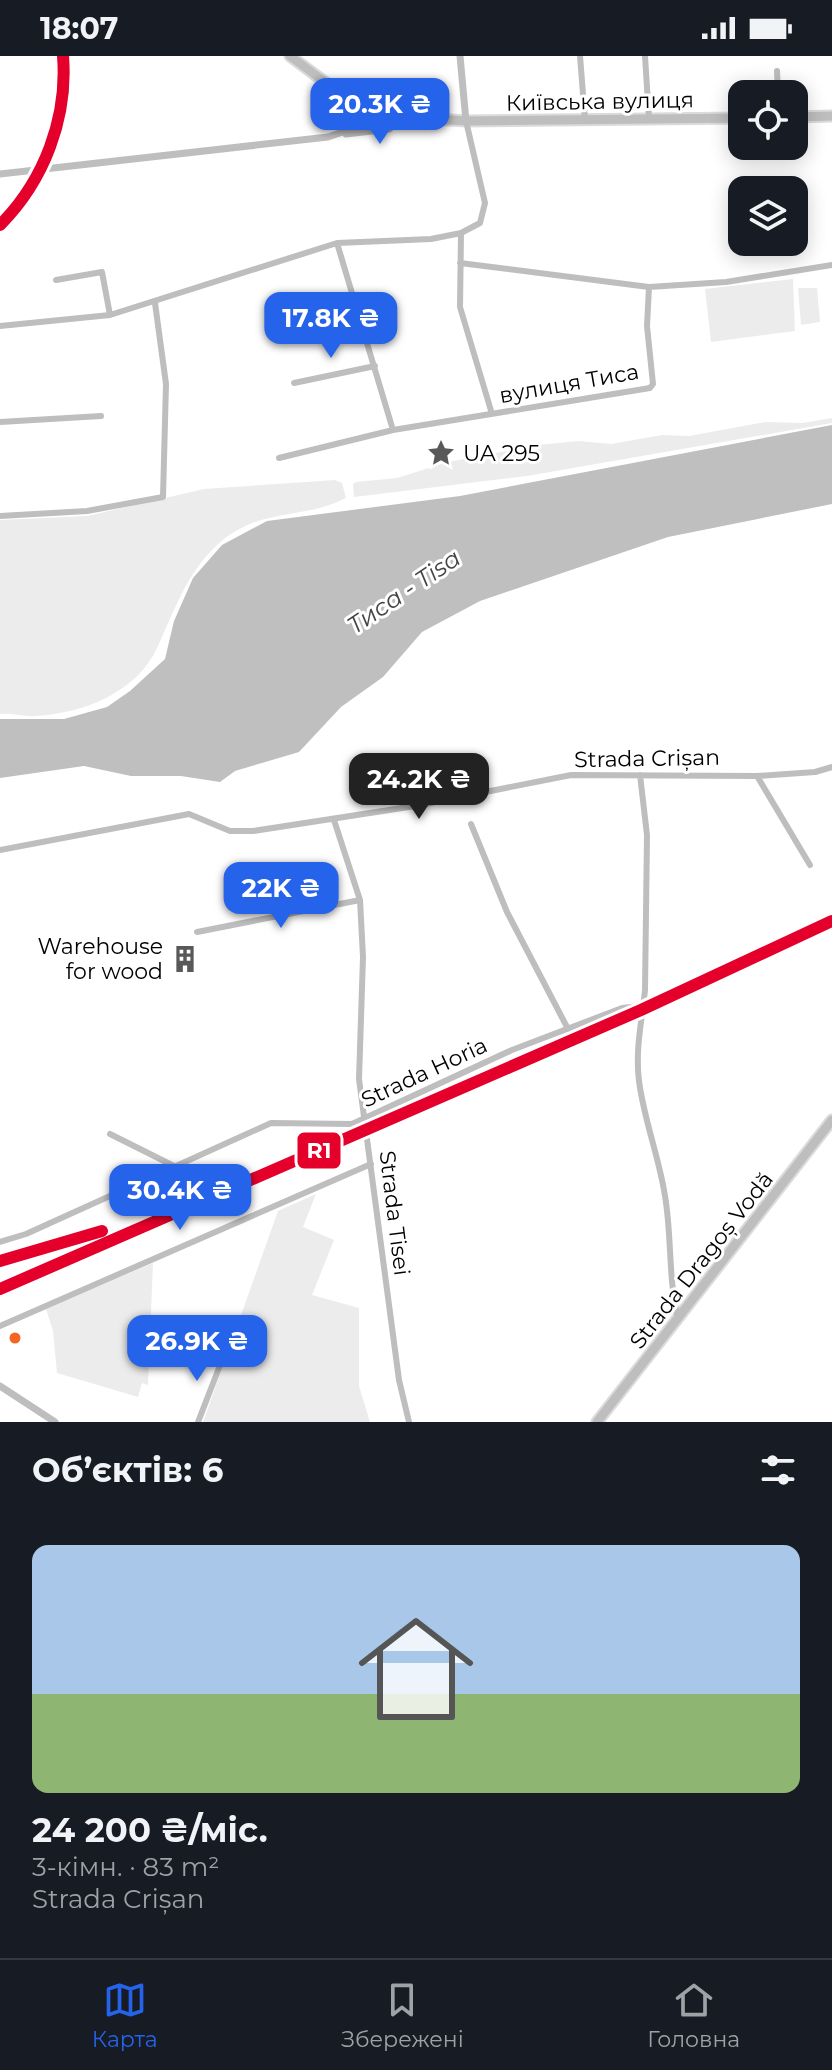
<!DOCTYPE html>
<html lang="uk">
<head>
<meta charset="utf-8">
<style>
	body { margin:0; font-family:Montserrat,sans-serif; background:#20242c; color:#f1f3f6; height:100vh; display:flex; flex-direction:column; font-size:30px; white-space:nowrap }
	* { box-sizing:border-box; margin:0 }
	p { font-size:26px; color:#9ea1a6 }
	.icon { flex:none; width:44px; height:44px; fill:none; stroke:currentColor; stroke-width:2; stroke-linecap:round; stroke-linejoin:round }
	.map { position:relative; height:1366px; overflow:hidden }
	.details { display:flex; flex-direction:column; background:#171b24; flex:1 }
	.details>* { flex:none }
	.tools { position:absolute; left:728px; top:24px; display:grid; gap:16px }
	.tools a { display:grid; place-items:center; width:80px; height:80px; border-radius:16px; background:#171b24; box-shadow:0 4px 20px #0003; font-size:40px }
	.price { position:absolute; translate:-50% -68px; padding:0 18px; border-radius:16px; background:#2563eb; color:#fff; font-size:26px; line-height:52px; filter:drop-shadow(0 2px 4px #0008) }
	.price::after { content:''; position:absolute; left:50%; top:48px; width:24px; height:18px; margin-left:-12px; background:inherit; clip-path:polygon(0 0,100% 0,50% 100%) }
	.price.selected { background:#222; color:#fff }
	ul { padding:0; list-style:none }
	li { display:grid; align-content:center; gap:16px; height:424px; padding:0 32px }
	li+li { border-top:2px solid #363941 }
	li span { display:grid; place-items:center; height:248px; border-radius:16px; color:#555 }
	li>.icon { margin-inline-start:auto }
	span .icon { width:144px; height:144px; fill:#fffc; stroke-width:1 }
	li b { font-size:34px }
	h2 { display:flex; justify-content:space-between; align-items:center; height:96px; padding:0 32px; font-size:34px }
	.status { display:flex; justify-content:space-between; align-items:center; height:56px; padding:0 40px; background:#171b24; direction:ltr }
	.status svg { height:22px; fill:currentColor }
	.tab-bar { display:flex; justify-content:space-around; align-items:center; height:112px; border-top:2px solid #363941; background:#171b24; font-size:22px; color:#9ea1a6 }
	.tab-bar a { display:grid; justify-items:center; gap:4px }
	.tab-bar .selected { color:#2563eb }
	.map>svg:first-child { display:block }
	.green { fill:#ececec }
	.water { fill:#bfbfbf }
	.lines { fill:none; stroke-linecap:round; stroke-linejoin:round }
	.primary-casing { stroke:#dbdbdb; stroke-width:13 }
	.minor { stroke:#bebebe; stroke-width:6 }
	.tertiary { stroke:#bebebe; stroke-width:7 }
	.primary { stroke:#bebebe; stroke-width:9 }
	.rail-1-casing { stroke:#fff; stroke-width:18 }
	.rail-1 { stroke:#e4002b; stroke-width:12 }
	.bus-dot { fill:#f26522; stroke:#fff; stroke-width:3 }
	.labels { text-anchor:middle; stroke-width:6; stroke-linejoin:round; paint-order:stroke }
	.street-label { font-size:22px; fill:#000; stroke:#fff }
	.poi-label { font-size:22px; fill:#000; stroke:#fff; text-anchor:start }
	.water-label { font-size:24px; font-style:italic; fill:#444; stroke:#fff }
	.line-badge { stroke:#fff; stroke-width:3 }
	.badge-label { font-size:22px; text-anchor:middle; font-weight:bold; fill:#fff }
</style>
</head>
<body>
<div class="status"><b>18:07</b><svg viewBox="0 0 49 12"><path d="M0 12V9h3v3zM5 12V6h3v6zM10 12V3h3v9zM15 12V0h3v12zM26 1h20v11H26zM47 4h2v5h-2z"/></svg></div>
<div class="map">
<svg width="832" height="1366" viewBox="0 0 832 1366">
	<rect width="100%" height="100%" fill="#fff"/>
	<path class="green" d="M793,223L795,275L711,286L705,233Z
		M798,232H817L820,266L801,269Z
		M832,362V367L527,420L354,441L353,428L356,426L397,422L448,406L537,389L579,385L611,388L662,379L689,380L765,366L803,367Z
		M335,424L342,427L346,442C302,465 258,450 216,490C186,519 175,553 158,590C138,636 84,657 37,660C25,661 12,657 0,658V464L87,460L204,433Z
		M316,1138L303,1171L334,1184L312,1239L359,1252V1330L370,1366H203L278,1155Z
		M153,1207L148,1329L142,1327L138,1341L57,1317L53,1275L46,1253Z"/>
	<path class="water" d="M832,369V448L668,481L480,545L422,576L383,621L341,651L299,696L235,715L220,726L181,720H131L84,710L0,722V663H64L107,651L130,635L165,603L174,565L193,522L222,489L267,465L460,440Z"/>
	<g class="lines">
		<g class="primary-casing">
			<path id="primary" d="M290,0L345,41L364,50L405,61L466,65L742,62
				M794,61L832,60
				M597,1366L832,1064"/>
		</g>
		<path class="minor" d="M580,0L585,63
			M645,0L649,63
			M777,15L778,38
			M466,65L485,147L480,167L461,177L460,251L492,358
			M337,187L393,374
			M460,207L649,231L726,226L832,209
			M56,224L102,216L110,259
			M0,270L110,259L337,187L431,183L461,177
			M294,327L375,310
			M0,366L101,360
			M279,402L393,374L650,332L653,328L647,270L649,231
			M0,460L87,455L163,441L166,328L155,247
			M640,719L647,779L645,934C642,964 635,994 639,1025C644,1064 659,1101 665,1140C672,1181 668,1222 678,1263
			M757,720L810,809
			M334,764L360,844L363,901L359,1023L399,1324L409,1366
			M471,768L507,856L568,973
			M0,794L189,758L230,775H253L415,750L571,719L757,720L815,716L832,711
			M197,876L360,844
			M110,1078L174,1110
			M0,1186L26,1178L271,1067L352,1068L512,994L622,952L640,950
			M0,1270L371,1108
			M198,1366L224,1299"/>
		<path class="tertiary" d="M460,0L466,65
			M346,78L389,73L405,61
			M0,118L328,81L349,74L364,50
			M0,1330L55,1366"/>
		<use href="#primary" class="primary"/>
		<g class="rail-1-casing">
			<path id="rail-1" d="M0,169C44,125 68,62 63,0
				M0,1205L102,1175
				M0,1233L641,954L832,865"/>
		</g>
		<use href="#rail-1" class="rail-1"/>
	</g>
	<defs>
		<g id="sight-bare" transform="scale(2.16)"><path d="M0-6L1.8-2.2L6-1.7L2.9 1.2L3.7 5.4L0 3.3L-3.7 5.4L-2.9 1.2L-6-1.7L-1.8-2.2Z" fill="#595959" stroke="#fff" stroke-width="2.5" paint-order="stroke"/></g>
		<g id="building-bare" transform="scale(2.16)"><path d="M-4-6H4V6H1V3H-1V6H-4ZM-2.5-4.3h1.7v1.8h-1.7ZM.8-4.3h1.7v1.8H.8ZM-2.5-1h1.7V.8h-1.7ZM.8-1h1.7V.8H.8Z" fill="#595959" stroke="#fff" stroke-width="2.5" paint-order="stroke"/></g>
	</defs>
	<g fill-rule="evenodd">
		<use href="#sight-bare" x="441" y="397"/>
		<use href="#building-bare" x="185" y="903"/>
	</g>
	<circle class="bus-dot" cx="15" cy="1282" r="7"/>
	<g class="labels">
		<g class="street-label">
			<text transform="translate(600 45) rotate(-1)" y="8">Київська вулиця</text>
			<text transform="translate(569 327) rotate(-10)" y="8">вулиця Тиса</text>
			<text transform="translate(647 702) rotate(-1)" y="8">Strada Crișan</text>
			<text transform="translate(424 1016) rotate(-25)" y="8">Strada Horia</text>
			<text transform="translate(395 1157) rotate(83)" y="8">Strada Tisei</text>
			<text transform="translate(701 1204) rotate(-52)" y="8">Strada Dragoș Vodă</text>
		</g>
		<g class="poi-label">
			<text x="463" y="405">UA 295</text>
			<text x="163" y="898" text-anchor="end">Warehouse<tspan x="163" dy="25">for wood</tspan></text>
		</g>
		<g class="water-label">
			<text transform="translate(404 536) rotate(-34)" y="8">Тиса - Tisa</text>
		</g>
	</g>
	<rect class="line-badge" x="296" y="1075" width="46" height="39" rx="8" fill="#e4002b"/>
	<g class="badge-label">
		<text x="319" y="1102">R1</text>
	</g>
</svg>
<div class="tools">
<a><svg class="icon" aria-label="locate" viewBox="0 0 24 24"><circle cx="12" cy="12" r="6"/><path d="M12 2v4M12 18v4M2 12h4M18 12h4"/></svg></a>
<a><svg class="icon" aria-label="layers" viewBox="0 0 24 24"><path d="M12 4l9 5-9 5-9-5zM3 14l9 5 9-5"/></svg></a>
</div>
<b class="price" style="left:380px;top:90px">20.3K ₴</b>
<b class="price" style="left:331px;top:304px">17.8K ₴</b>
<b class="price selected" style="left:419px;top:765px">24.2K ₴</b>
<b class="price" style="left:281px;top:874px">22K ₴</b>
<b class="price" style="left:180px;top:1176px">30.4K ₴</b>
<b class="price" style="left:197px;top:1327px">26.9K ₴</b>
</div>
<section class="details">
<h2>Об’єктів: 6<svg class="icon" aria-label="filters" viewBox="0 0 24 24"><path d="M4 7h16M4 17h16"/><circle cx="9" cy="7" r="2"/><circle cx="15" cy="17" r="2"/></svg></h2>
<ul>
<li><span style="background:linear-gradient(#a9c7e8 60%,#8fb573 0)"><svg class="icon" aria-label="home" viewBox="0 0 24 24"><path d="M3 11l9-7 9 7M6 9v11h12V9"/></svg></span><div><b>24 200 ₴/міс.</b><p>3-кімн. · 83 m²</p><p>Strada Crișan</p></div></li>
</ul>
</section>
<nav class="tab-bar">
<a class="selected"><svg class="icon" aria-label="map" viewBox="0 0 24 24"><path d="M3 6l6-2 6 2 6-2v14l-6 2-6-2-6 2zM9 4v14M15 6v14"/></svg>Карта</a>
<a><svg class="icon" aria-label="saved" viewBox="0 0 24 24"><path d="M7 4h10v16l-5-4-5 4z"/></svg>Збережені</a>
<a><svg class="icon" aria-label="home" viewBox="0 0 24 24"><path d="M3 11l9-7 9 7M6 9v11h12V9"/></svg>Головна</a>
</nav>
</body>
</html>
